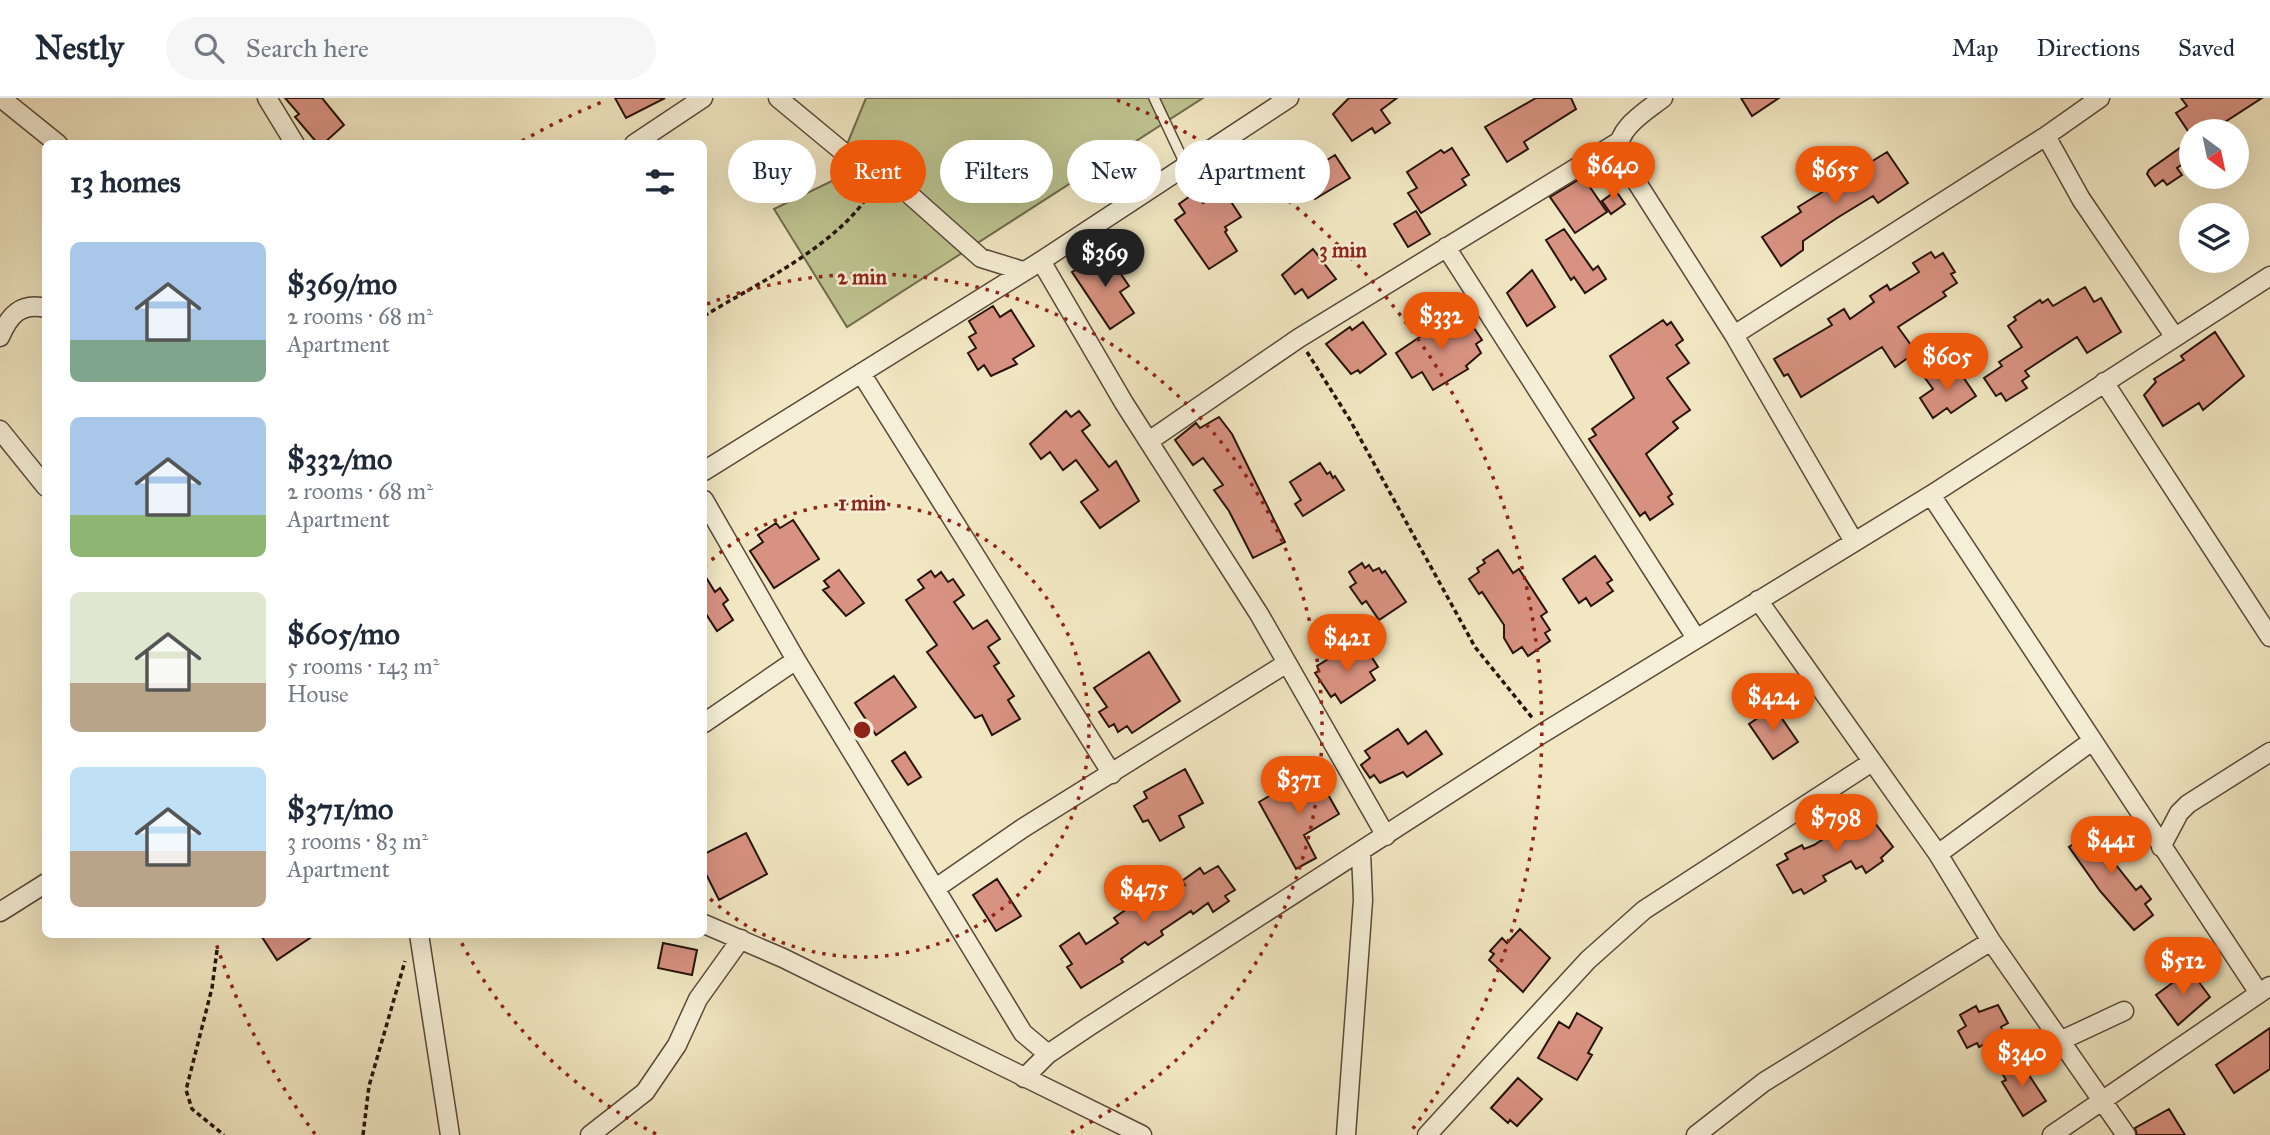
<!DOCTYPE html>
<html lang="en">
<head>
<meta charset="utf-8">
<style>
	body { margin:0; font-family:"IM FELL Great Primer",serif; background:#f6f6f7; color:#1f2937; height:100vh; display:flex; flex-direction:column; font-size:26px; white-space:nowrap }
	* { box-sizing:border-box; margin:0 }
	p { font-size:23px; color:#747a83 }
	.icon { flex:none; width:38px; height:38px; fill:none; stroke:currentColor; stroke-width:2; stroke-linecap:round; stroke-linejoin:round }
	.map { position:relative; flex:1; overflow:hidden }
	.sheet { position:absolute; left:42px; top:42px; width:665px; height:798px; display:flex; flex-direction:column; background:#fff; border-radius:10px; box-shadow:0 7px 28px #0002 }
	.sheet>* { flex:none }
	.hud { position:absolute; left:728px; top:42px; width:665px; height:63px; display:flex; gap:14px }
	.needle { width:46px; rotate:147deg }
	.tools { position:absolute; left:2179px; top:21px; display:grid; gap:14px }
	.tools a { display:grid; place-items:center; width:70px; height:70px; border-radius:50%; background:#fff; box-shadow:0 7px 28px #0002; font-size:35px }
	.price { position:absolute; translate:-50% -60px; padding:0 16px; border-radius:24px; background:#ea580c; color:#fff; font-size:23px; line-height:46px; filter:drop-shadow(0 2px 4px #0008) }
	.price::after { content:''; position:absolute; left:50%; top:42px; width:21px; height:16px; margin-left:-10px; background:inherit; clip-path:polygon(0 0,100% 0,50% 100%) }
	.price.on { background:#222; color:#fff }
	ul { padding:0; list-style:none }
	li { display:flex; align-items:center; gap:21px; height:175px; padding:0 28px }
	li span { display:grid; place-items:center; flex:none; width:196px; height:140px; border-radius:10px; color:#555 }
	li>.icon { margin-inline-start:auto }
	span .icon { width:84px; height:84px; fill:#fffc; stroke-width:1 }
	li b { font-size:30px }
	h2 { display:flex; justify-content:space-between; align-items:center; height:84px; padding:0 28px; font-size:30px }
	.tag { padding:0 24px; border-radius:32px; background:#fff; box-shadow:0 7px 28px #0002; font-size:24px; line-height:63px }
	.tag.on { background:#ea580c; color:#fff }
	header { display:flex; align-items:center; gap:42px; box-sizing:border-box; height:98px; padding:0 35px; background:#fff; border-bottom:2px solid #e0e1e3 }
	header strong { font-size:33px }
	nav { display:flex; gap:38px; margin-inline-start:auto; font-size:24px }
	.search { width:490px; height:63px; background:#f6f6f7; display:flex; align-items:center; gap:18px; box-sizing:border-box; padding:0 24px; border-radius:38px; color:#747a83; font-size:26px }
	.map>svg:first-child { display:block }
	.green { fill:#bec490; stroke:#726c4e; stroke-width:2 }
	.building { fill:#d89281; stroke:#27130c; stroke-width:2 }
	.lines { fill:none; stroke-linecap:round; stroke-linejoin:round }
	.lane-casing { stroke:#5a483a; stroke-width:12 }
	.street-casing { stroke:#5a483a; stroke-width:21 }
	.path { stroke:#27130c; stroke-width:3.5; stroke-dasharray:5 3.5; stroke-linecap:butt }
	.lane { stroke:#f6efd7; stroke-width:9 }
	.street { stroke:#f6efd7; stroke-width:18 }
	.ring { fill:none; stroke:#8f2418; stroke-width:3.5; stroke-dasharray:3.5 7 }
	.centre { fill:#8f2418; stroke:#f6efd7; stroke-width:3.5 }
	.ring-label { font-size:21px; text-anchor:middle; font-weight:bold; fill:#8f2418; stroke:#f6efd7; stroke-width:5; stroke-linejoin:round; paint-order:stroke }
</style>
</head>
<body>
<header>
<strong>Nestly</strong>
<div class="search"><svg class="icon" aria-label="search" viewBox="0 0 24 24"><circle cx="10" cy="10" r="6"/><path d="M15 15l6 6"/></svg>Search here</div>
<nav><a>Map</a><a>Directions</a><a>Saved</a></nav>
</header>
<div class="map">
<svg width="2270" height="1037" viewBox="0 0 2270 1037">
	<rect width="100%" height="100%" fill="#f1e7c2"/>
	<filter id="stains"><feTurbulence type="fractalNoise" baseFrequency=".00286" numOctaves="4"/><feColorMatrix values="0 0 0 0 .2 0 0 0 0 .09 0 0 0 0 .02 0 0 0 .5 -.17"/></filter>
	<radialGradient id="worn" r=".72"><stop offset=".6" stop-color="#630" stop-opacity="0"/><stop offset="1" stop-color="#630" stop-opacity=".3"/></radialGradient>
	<path class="green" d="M866,0H1203L847,229L774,111L832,83Z"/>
	<path class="building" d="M285,0H322L344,27L323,46H318L295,19L299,16Z
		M615,0H665L626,20Z
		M1349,0H1397L1381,12L1390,25L1375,35L1372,30L1352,43L1333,16Z
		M1536,0H1571L1576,11L1524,44L1528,51L1507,64L1485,29Z
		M1741,0H1779L1752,18Z
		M2181,0H2262L2211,33H2188L2176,15L2187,8Z
		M2191,42V60L2177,70L2182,77L2167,87L2163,82L2155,88L2147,76L2149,72Z
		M1452,50L1469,77L1462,81L1466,87L1421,115L1408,95L1417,90L1407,74L1441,52L1444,55Z
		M1887,54L1908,85L1878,105L1873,98L1837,120L1803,143V152L1781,168L1762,139L1801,114L1798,109Z
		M1335,57L1350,80L1315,101L1301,78Z
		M1583,79L1607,114L1575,135L1550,99Z
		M1616,93L1625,106L1611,116L1602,103Z
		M1196,94L1203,105L1218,95L1223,102L1228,99L1241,119L1225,129L1227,132L1225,134L1237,153L1209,171L1175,122L1185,115L1179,106Z
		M1416,113L1430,136L1408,149L1394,126Z
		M1564,131L1593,172L1598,168L1606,181L1585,195L1574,179L1571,182L1546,142Z
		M1313,151L1336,181L1308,200L1302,191L1295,196L1282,177Z
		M1106,154L1129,188L1120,194L1134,215L1110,231L1072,174Z
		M1931,154L1935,160L1943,155L1955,174L1951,176L1957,185L1943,194L1946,198L1898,229L1916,254L1895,269L1882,249L1801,299L1788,276L1784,278L1774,261L1832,227L1828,221L1844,211L1850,221L1874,204L1870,198L1887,187L1890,192L1919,174L1913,165Z
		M1532,172L1555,209L1527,228L1507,195Z
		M2085,189L2094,204L2101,200L2121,234L2087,255L2077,239L2025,273L2029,278L2022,283L2027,290L2006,303L2001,295L1996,298L1984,280L2002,268L1999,264L2022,249L2008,228L2016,222L2014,219L2040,202L2042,205L2048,201L2053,208Z
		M993,208L1000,219L1011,212L1034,248L1013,261L1017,266L991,278L984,267L978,272L968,255L976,250L969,239L976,235L969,223Z
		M1441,220L1445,228L1462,222L1469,233L1474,230L1482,242L1476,246L1481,255L1466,268L1468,271L1433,292L1422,274L1412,280L1396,255L1427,234L1424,230Z
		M1663,222L1667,227L1671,224L1683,242L1676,247L1689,265L1667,280L1690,312L1673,324L1678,330L1646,356L1672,396L1668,399L1673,406L1650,422L1645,414L1640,418L1589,341L1596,337L1592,331L1634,300L1610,258Z
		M1363,224L1386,256L1360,275L1358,272L1351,276L1326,246L1350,229L1352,232Z
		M2215,234L2244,278L2203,312L2199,305L2163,328L2144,297L2156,284L2154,281L2184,262L2181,258Z
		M1957,270L1976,298L1951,315L1947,310L1933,320L1920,300L1933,291L1925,280L1937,271L1943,280Z
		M1066,313L1071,319L1079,313L1090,327L1082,333L1109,369L1116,363L1139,403L1100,430L1081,404L1098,392L1076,362L1063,372L1050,354L1041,361L1030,346Z
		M1219,319L1232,336L1285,444L1253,460L1229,413L1214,392L1223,387L1203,360L1193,367L1175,342L1196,325L1200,330Z
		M1320,365L1327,376L1330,374L1333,380L1335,378L1344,392L1303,418L1295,406L1301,402L1290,384Z
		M793,422L819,461L774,490L750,453L763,444L758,437L776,425L780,430Z
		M1498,452L1513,475L1519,471L1547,514L1541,518L1550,532L1545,535L1550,543L1528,558L1522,549L1513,555L1504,540V527L1482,494L1479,496L1469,481L1479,474L1477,470L1485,465L1483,462Z
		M1595,458L1612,482L1607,485L1613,493L1591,508L1586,500L1579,505L1563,481Z
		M1362,465L1365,470L1369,467L1373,473L1379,470L1382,475L1385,473L1406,504L1379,522L1366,503L1362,506L1350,489L1356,485L1349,474Z
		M839,472L864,505L846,518L823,492L829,489L824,483Z
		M931,473L935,479L941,474L948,484L953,481L964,497L954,504L973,531L987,522L1000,541L988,549L999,565L994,568L1014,598L1008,602L1020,621L992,637L982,617L975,620L927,554L937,547L906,502L924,490L918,482Z
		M704,476L715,494L720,490L728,502L723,506L733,522L717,533L704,513Z
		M1357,549L1364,559L1369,555L1378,569L1370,574L1375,582L1341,605L1335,596L1331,599L1315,575L1319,573L1317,568L1338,555L1341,559Z
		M1149,554L1180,603L1132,635L1127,628L1118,634L1114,626L1109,629L1099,614L1107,609L1094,590Z
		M894,578L916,609L876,637L855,605Z
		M1774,609L1798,644L1773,661L1749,626Z
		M1398,631L1408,646L1426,633L1442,656L1407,679L1403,674L1380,685L1374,677L1370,680L1361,667L1370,660L1365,653Z
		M905,654L921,679L908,687L892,663Z
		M1185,671L1203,705L1179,718L1184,729L1160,743L1148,722L1143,724L1134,708L1147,700L1144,694Z
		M1305,677L1317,689L1322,686L1339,716L1304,737L1316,760L1296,771L1259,704Z
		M1866,713L1893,749L1881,760L1883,763L1866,775L1862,768L1856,771L1851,763L1823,778L1826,783L1804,796L1801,791L1793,795L1777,767L1788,761L1785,756L1802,747L1804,751L1814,747Z
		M2102,726L2122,754L2112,762L2136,792L2141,788L2151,801L2145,806L2153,817L2134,832L2100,793L2069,749Z
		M746,735L767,776L719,802L704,772V756Z
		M1218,768L1235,792L1225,798L1229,803L1213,814L1208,805L1193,816L1191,813L1161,833L1163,837L1148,847L1145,844L1121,861L1123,864L1081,890L1067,869L1072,866L1060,848L1079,835L1086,846L1118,825L1114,820L1150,795L1158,806L1185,787L1182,783L1200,770L1204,776Z
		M997,781L1021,818L996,833L973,797Z
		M1520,831L1550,860L1523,894L1489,862L1494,856L1490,853L1502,840L1507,845Z
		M260,836H316L277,862Z
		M663,845L697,852L692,877L658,870Z
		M2190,872L2210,899L2178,927L2156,897Z
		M1998,907L2008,925L2001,929L2004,935L1979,949L1977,945L1967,950L1958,933L1966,928L1960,917L1976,908L1979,914Z
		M1577,915L1602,930L1588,955L1592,957L1577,982L1538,960L1559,924L1569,930Z
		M2270,930V971L2234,995L2216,967Z
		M2013,965L2015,968L2021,965L2046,1003L2023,1018L2002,984L2006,982L2001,973Z
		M1518,980L1542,1001L1517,1028L1510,1022L1508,1025L1491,1010Z
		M2169,1011L2185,1037H2137L2135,1030Z"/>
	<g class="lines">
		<g class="lane-casing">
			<path id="lane" d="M1154,0L1185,66"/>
		</g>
		<g class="street-casing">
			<path id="street" d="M1,0L58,46
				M267,0L295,46
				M778,0L842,53L900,88L981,160L1023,173
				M1663,0C1646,13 1612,33 1620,58L1734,237L1853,442
				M2046,38L2081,101L2174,238
				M634,46L703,0
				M1446,149L1696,540
				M1041,163L1124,305L1259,516L1386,738
				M1734,237L2046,38L2100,0
				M0,239C9,218 20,204 46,210
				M861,275L1112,676
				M2104,284L2270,539
				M0,332L46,389
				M1149,343L1299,240L1620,43
				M704,373L1041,163L1289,0
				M1931,397L2259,895
				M704,402L796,562L1023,935L1048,956
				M1758,502L1938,756L1991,843L2126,1037
				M704,625L796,562
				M2161,749L2179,715L2188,706L2270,654
				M1938,756L2092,643
				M936,790L1023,730L1287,565
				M0,814L46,785
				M704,826L783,860L1142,1037
				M419,836L450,1037
				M2062,942L2124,913
				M1024,980L1048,956L1088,929L1543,635L1931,397L2270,178
				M590,1037L645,994L677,947L698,901L741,841
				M1346,1037L1363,802L1361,754
				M1427,1037L1588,862L1644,812L1872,664
				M1696,1037L1764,984L1991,843
				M2052,1037L2270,888"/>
		</g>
		<path class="path" d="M704,218C758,185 841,146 873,90
			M1307,254L1350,322L1475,549L1534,622
			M217,852L212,890L186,992L192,1011L224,1037
			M363,1037L369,988L405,863"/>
		<use href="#lane" class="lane"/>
		<use href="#street" class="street"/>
	</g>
	<g class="ring">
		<path d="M704 469A227 227 0 1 1 704 795"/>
		<path d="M656 1036A453 453 0 0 1 458 838M707 206A453 453 0 0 1 1068 1036"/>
		<path d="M315 1036A680 680 0 0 1 215 842M522 43A680 680 0 0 1 607 2M1117 2A680 680 0 0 1 1409 1036"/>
	</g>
	<circle cx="862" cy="632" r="10" class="centre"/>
	<g class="ring-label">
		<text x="1343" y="159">3 min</text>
		<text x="862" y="186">2 min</text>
		<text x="862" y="412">1 min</text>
	</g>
	<rect width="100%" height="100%" filter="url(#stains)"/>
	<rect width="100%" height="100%" fill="url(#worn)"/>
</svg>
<div class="tools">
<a><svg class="needle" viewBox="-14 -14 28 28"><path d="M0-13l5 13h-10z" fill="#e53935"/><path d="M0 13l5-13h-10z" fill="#747a83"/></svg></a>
<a><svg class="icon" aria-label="layers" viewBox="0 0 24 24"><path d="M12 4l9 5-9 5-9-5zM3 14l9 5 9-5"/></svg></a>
</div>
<b class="price" style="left:1613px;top:104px">$640</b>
<b class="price" style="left:1835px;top:108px">$655</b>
<b class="price on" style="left:1105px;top:191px">$369</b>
<b class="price" style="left:1441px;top:254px">$332</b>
<b class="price" style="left:1947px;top:295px">$605</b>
<b class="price" style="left:1347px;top:576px">$421</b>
<b class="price" style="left:1773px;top:635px">$424</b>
<b class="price" style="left:1299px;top:718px">$371</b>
<b class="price" style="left:1836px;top:756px">$798</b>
<b class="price" style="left:2111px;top:778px">$441</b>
<b class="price" style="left:1144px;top:827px">$475</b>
<b class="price" style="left:2183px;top:899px">$512</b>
<b class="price" style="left:2022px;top:991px">$340</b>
<div class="hud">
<a class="tag">Buy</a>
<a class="tag on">Rent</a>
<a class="tag">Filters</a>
<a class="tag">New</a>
<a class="tag">Apartment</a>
</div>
<section class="sheet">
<h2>13 homes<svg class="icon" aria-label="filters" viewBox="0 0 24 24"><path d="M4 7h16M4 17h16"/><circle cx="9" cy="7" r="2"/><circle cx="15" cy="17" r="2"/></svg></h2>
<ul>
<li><span style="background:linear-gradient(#a9c7e8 70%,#7fa58c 0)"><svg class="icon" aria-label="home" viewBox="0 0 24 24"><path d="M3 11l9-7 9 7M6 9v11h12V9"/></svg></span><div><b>$369/mo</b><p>2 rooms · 68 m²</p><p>Apartment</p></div></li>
<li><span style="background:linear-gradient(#a9c7e8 70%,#8fb573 0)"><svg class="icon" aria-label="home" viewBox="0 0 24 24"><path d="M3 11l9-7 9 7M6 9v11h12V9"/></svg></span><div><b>$332/mo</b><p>2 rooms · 68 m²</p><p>Apartment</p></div></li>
<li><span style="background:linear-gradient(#dfe7d0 65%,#b9a48a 0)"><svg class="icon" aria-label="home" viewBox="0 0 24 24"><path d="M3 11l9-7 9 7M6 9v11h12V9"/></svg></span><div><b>$605/mo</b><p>5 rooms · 143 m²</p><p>House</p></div></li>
<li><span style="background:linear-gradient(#bfe0f5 60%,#b9a48a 0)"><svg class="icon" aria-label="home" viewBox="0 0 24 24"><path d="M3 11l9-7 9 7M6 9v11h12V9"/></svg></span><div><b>$371/mo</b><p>3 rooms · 83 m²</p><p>Apartment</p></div></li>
</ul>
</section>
</div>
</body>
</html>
